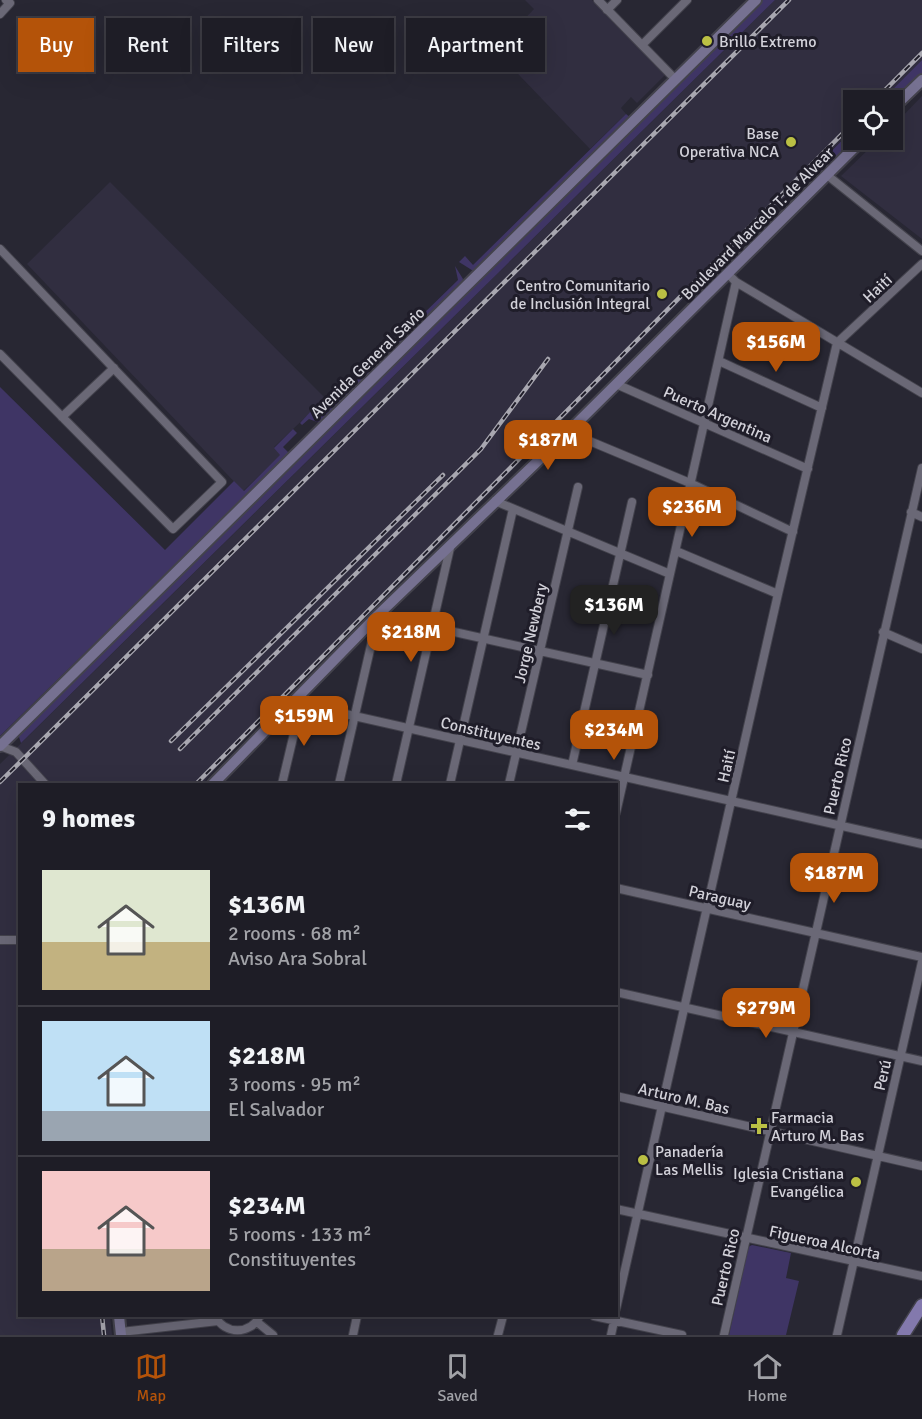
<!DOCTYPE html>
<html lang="en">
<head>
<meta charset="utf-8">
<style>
	body { margin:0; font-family:Signika,sans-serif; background:#2b2a32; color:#f1f3f6; height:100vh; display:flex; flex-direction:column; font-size:22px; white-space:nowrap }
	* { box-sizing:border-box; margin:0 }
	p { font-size:20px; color:#a1a2a7 }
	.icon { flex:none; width:33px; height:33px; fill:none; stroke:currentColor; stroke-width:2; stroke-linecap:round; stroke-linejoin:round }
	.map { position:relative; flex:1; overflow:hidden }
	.drawer { position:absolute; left:18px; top:783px; width:600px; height:534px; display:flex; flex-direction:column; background:#1e1d26; border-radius:0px; box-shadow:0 6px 24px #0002,0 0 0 2px #3c3b43 }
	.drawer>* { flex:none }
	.banner { position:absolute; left:18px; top:18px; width:600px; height:54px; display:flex; gap:12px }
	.controls { position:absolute; left:843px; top:90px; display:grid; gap:12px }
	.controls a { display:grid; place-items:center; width:60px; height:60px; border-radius:0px; background:#1e1d26; box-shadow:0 6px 24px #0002,0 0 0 2px #3c3b43; font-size:30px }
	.price { position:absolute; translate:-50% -51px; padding:0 14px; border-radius:12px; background:#b45309; color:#fff; font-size:20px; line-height:39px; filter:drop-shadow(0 2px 3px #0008) }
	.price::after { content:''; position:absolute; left:50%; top:36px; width:18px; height:14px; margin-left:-9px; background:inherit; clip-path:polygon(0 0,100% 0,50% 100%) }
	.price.selected { background:#222; color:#fff }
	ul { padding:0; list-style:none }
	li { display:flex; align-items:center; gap:18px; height:150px; padding:0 24px }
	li+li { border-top:2px solid #3c3b43 }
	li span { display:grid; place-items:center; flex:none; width:168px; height:120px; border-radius:0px; color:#555 }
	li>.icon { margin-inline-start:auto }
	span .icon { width:72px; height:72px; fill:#fffc; stroke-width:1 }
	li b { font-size:26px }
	h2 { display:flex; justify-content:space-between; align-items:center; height:72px; padding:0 24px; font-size:26px }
	.chip { padding:0 21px; border-radius:0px; background:#1e1d26; box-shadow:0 6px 24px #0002,0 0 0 2px #3c3b43; font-size:21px; line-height:54px }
	.chip.selected { background:#b45309; color:#fff }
	.menu { display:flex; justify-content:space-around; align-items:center; height:84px; border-top:2px solid #3c3b43; background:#1e1d26; font-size:16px; color:#a1a2a7 }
	.menu a { display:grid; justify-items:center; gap:3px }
	.menu .selected { color:#b45309 }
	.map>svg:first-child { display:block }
	.built { fill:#312e40 }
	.green { fill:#3f3565 }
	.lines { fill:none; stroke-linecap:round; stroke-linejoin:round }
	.minor-casing { stroke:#43424c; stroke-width:10 }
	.secondary-casing { stroke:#43424c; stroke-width:14 }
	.primary-casing { stroke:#43424c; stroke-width:15 }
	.minor { stroke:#6a6876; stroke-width:8 }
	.secondary { stroke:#767191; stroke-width:10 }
	.primary { stroke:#8379ad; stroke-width:12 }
	.rail-casing { stroke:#a8a7b0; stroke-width:4.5 }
	.rail { stroke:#1f1d29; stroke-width:2; stroke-dasharray:7; stroke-linecap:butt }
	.poi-dot { fill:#bbc044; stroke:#1f1d29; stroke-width:2 }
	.labels { text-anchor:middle; stroke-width:6; stroke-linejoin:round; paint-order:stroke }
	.poi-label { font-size:16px; fill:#d2d1d9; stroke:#1f1d29; text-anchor:start }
	.street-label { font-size:16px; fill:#d2d1d9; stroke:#1f1d29 }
</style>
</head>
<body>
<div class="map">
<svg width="922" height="1335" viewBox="0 0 922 1335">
	<rect width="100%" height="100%" fill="#282733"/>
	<path class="built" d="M525,0H592L666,74L637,103L631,97L621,108L626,114L590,149L495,50L534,9Z
		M775,0H922V60L882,100H854L853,129L224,759L202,784H20V1316H110L112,1335H0V764Z
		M922,96V239L841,176L878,140H892L893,126Z
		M110,182L332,405L318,418L311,412L274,447L281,455L243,491L27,264Z"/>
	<path class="green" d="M762,0H775L21,743L18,734Z
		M922,60V75L893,105L892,100H882Z
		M626,114L631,118L475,272L459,262L465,256L473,265Z
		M853,129L854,140H857L823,173L817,166Z
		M455,266L463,279L461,285L379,366L375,361L458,280Z
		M372,365L376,368L320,423L309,419L302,425L300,423L311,411L318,418Z
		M0,387L165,550L234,481L244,491L280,455L274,448L293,429L297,433L283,447L289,453L0,736Z
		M752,1245L791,1253L786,1278L799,1281L786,1335H729L748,1247Z"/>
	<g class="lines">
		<g class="minor-casing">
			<path id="minor" d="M598,0L676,80
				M607,10L617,0
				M0,14L10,3L6,0
				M642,45L687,0
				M827,175L922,251
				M0,249L222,482L173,529L0,354
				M736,282L922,393
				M719,361L822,408
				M616,384L808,469
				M62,417L114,368
				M568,432L690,483L793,532
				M495,501L670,574
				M911,512L922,517
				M676,551L778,594
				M883,632L922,649
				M301,704L922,844
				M0,746L16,752L45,784
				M572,765L632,502
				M282,784L301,704
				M339,784L378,615L648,675
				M396,784L450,548
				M450,784L513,509
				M509,784L578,487
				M616,813L736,282L728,274
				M616,888L922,957
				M0,940H20
				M616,992L922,1061
				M616,1096L922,1166
				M616,1209L922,1276
				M616,1309L778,594L837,343L922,264
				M215,1316C225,1335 250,1335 260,1316
				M594,1316L682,1335
				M257,1322L273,1335
				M121,1332L218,1321
				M353,1335L357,1316
				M498,1335L503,1316
				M611,1335L615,1317
				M724,1335L922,468
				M837,1335L922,962"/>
		</g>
		<g class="secondary-casing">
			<path id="secondary" d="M892,109L922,80
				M0,746L756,0
				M213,784L378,615L568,432L862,140
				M119,1316L121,1335"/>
		</g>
		<g class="primary-casing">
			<path id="primary" d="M903,1335L922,1305"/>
		</g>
		<use href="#minor" class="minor"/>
		<use href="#secondary" class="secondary"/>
		<use href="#primary" class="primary"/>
		<g class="rail-casing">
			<path id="rail" d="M875,100L922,53
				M171,741L443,475
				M180,749L481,449L548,359
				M0,782L789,0
				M196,784L854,122
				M102,1316L104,1335"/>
		</g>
		<use href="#rail" class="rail"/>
	</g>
	<g class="poi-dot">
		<circle cx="707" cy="41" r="6"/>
		<circle cx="791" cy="142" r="6"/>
		<circle cx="662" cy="294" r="6"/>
		<path d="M756 1117h6v6h6v6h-6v6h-6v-6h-6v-6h6z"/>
		<circle cx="643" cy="1160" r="6"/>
		<circle cx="856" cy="1182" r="6"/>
	</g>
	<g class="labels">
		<g class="poi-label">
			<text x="719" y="47">Brillo Extremo</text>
			<text x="779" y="139" text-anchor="end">Base<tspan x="779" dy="18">Operativa NCA</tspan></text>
			<text x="650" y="291" text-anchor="end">Centro Comunitario<tspan x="650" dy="18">de Inclusión Integral</tspan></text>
			<text x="771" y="1123">Farmacia<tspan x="771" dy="18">Arturo M. Bas</tspan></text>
			<text x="655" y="1157">Panadería<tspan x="655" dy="18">Las Mellis</tspan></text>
			<text x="844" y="1179" text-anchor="end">Iglesia Cristiana<tspan x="844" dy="18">Evangélica</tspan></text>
		</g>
		<g class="street-label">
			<text transform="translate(757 223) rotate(-45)" y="6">Boulevard Marcelo T. de Alvear</text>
			<text transform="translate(877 288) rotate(-43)" y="6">Haití</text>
			<text transform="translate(367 362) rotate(-44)" y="6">Avenida General Savio</text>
			<text transform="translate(718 414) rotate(24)" y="6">Puerto Argentina</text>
			<text transform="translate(530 633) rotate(-77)" y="6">Jorge Newbery</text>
			<text transform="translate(491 733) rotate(13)" y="6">Constituyentes</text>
			<text transform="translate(726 766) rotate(-77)" y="6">Haití</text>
			<text transform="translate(837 776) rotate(-77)" y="6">Puerto Rico</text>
			<text transform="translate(720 897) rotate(13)" y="6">Paraguay</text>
			<text transform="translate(882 1075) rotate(-77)" y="6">Perú</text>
			<text transform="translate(684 1098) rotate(13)" y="6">Arturo M. Bas</text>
			<text transform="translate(825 1242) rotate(12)" y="6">Figueroa Alcorta</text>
			<text transform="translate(725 1267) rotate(-77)" y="6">Puerto Rico</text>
		</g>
	</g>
</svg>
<div class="controls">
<a><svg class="icon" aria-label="locate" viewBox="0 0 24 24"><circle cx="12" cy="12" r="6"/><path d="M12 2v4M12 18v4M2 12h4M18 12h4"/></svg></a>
</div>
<b class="price" style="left:776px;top:373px">$156M</b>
<b class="price" style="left:548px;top:471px">$187M</b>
<b class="price" style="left:692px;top:538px">$236M</b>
<b class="price selected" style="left:614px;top:636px">$136M</b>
<b class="price" style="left:411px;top:663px">$218M</b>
<b class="price" style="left:304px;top:747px">$159M</b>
<b class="price" style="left:614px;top:761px">$234M</b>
<b class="price" style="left:834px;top:904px">$187M</b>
<b class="price" style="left:766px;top:1039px">$279M</b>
<div class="banner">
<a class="chip selected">Buy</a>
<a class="chip">Rent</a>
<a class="chip">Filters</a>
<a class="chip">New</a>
<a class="chip">Apartment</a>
</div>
<section class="drawer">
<h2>9 homes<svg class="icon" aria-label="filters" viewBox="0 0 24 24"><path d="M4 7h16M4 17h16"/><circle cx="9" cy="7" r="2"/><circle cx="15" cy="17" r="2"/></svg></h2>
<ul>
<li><span style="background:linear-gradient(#dfe7d0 60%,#c2b280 0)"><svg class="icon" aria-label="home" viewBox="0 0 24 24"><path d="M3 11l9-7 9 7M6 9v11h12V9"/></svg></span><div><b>$136M</b><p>2 rooms · 68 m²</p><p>Aviso Ara Sobral</p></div></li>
<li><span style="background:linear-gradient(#bfe0f5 75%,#9aa5b1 0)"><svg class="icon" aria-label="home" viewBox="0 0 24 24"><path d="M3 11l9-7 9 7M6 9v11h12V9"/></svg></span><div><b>$218M</b><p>3 rooms · 95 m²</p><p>El Salvador</p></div></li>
<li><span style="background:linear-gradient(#f6c9c9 65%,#b9a48a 0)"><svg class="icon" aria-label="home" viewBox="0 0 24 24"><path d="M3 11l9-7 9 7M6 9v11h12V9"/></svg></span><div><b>$234M</b><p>5 rooms · 133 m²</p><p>Constituyentes</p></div></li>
</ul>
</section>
</div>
<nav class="menu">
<a class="selected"><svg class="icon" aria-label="map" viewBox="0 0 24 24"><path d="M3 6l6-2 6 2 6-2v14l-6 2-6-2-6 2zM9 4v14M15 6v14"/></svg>Map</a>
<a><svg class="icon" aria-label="saved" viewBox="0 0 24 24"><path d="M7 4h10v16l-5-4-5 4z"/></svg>Saved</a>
<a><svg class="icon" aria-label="home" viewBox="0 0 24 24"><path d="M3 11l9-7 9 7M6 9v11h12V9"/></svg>Home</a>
</nav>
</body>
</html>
